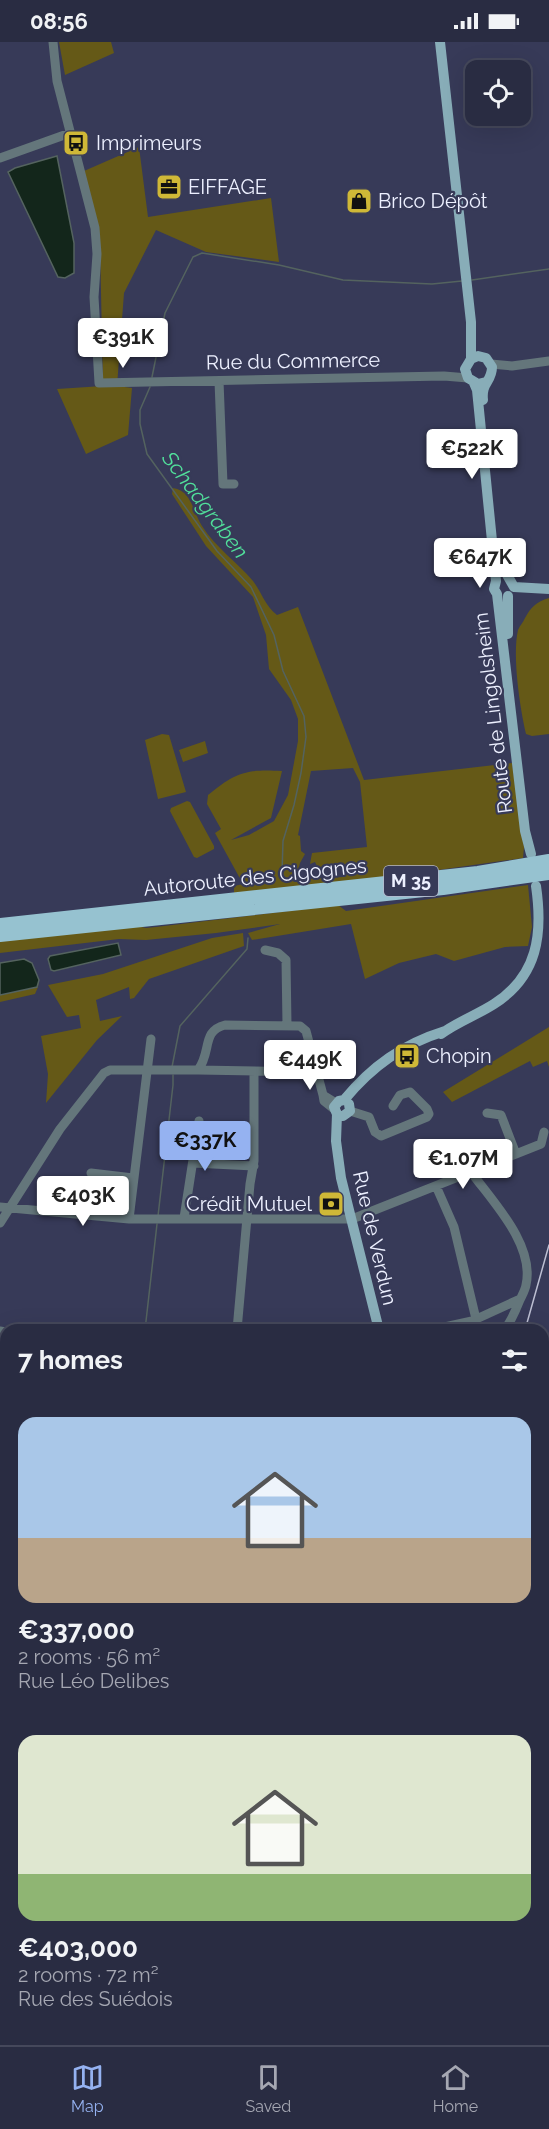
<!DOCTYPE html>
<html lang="en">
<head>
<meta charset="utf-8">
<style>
	body { margin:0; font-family:Raleway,sans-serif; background:#313449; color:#f1f3f6; height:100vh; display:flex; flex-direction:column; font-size:22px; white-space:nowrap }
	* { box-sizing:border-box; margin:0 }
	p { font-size:20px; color:#a5a7b2 }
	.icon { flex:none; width:33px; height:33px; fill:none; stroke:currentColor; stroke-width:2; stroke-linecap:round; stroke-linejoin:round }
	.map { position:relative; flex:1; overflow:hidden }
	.sheet { position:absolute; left:0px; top:1282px; width:549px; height:722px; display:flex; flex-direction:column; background:#292c42; border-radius:18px 18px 0 0; box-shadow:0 6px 24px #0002,0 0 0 2px #45485b }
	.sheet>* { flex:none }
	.controls { position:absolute; left:465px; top:18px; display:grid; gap:12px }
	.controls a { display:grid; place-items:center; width:66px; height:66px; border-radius:12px; background:#292c42; box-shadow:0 6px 24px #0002,0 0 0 2px #45485b; font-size:30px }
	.price { position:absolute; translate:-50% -51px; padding:0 14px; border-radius:6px; background:#fff; color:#222; font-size:20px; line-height:39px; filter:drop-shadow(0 2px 3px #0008) }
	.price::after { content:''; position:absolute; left:50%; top:36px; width:18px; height:14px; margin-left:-9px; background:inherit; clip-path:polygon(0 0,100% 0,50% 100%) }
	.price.on { background:#95b2f1; color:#111 }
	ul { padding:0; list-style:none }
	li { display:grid; align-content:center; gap:12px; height:318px; padding:0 18px }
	li span { display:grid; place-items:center; height:186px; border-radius:18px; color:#555 }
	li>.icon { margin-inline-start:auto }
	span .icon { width:108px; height:108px; fill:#fffc; stroke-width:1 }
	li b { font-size:26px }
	h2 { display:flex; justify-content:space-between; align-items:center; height:72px; padding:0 18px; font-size:26px }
	.status { display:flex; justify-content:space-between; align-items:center; height:42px; padding:0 30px; background:#292c42; direction:ltr }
	.status svg { height:16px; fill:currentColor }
	.tab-bar { display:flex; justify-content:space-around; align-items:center; height:84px; border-top:2px solid #45485b; background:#292c42; font-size:16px; color:#a5a7b2 }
	.tab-bar a { display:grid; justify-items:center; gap:3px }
	.tab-bar .on { color:#95b2f1 }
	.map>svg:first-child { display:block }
	.green { fill:#655917; fill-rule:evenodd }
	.water { fill:#13261b; stroke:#54635f; stroke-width:1.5 }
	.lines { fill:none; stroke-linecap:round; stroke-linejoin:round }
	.stream { stroke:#54635f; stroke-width:1.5 }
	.minor { stroke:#64767b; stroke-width:9 }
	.major { stroke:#88adb8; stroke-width:10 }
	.highway { stroke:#96c2d0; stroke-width:14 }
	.rail { stroke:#bcbfd2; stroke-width:1.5 }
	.labels { text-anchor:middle; stroke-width:4.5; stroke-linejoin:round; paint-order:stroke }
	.shield { fill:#373a58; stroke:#b6b9cd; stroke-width:1.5 }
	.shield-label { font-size:18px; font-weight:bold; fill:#edf0ff }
	.poi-label { font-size:20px; fill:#edf0ff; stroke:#373a58; text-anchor:start }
	.street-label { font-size:20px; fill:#edf0ff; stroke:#373a58 }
	.water-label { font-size:21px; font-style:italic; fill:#51df9b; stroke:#373a58 }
</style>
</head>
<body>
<div class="status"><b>08:56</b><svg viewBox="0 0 49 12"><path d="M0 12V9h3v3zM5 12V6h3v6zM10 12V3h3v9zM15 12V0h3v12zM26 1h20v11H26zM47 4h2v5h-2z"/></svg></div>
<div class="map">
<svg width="549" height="2003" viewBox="0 0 549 2003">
	<rect width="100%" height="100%" fill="#373a58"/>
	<path class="green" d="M59,0H111L114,11L65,33Z
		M139,105L148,175L271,156L279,220L206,210L156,188L124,251L117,344L132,346L128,393L86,412L57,347L103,344L100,203L84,129Z
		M173,446C192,449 193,470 202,484C216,506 237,520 253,539C262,551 265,564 277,573L298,565L364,738L512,721L524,805L523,816L389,835L234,851V844L243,842L215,791L221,787L207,762L208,753C236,730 246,727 282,729L271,776L231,798L249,793L274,779L288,753L298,699V677L291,658L269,627L266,593L253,555L206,504L172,452ZM353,726L360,740L367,805L312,811L310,822L315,820L317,824L315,827L343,826V835L296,837L300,821L305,812L301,809L300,794L298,793L311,729Z
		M549,556V692L532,694L526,692C520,666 512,614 518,588C520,583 523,581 525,576C531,565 536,560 549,556Z
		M162,692L169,693L186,750L158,757L145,698Z
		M205,699L208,711L183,720L179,708Z
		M187,759L190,760L214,804V807L197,816L194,815L170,769L171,766Z
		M528,843L532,885L528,904L505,905L454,919L436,912L399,921L365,937L351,882L252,898L248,891L280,882L216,891L146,898L119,897L0,911V899L137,884L146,886L156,885L338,863L346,869Z
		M243,891L244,904L149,937L134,956L130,957L129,945L96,958L100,979L122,974L97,998L46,1061L48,1032L41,994L81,986L79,973L67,975L48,943L103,932L212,896Z
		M39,938L38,945L35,952L0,960V953L37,945Z
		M549,985V1025L547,1019L533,1025L530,1019L452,1060L443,1050Z
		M549,1919V2003H438L445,1998H543V1926Z"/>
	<path class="water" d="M57,114L74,201V231L65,236L58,235L8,130L15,126Z
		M118,901L121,913L54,929L51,928L48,917L50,914Z
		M24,917L32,921L39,938L37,945L0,953V921Z"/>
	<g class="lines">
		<path class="stream" d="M472,238L549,227
			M152,335L165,271L193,215L202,211L279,223L343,238L432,242L462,239
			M150,345L140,368V382L147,412L217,509L251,545L274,593L283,629L304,674L306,695L301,731L294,763L283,799L282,831
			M172,1025L180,984L247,907L248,896
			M158,1174L173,1043V1033
			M145,1288L157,1182"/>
		<path class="minor" d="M53,0L57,39L95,186L97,212L94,255L99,341L444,334L468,336
			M0,116L70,91
			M491,322L512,324L549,319
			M219,339L223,442H234
			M265,908L278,911L286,918L287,983
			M198,1028L317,1030
			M334,1067L324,1059L323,1053L336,1061
			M350,1069L369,1075L375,1090L381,1094L427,1075L429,1072L427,1067L410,1050L400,1053L393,1064
			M487,1071L501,1073L516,1112
			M193,1121L254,1124
			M471,1130C493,1160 535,1203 526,1243C525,1249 521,1255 519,1260C515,1270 511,1280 504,1288
			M91,1131L133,1136
			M436,1144L454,1185L476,1277
			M0,1165L129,1177H352L541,1102L544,1090
			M184,1176L199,1079
			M129,1177L151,997
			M0,1181L60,1087L104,1031L110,1028H198C212,1010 201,989 225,983L300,984L306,989L323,1053
			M237,1288L250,1142L254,1119V1029
			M431,1288L472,1279L520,1257
			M0,1289L6,1290
			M0,1397L2,1408
			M543,1414L549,1392
			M543,1430L549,1435
			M543,1604L549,1602
			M0,1680L6,1679
			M543,1785L549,1790
			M0,1919H6
			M0,1969L2,1970V2003
			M83,1998V2003
			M204,2003L205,1998
			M315,2003V1998"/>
		<path class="major" d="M440,0L471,280V317
			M474,341L477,348L496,539L494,547L497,552L525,789L531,812
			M483,358C481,340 492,340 492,325L486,316L478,314L471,317L465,327L468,336L478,342L486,340
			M500,513L502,524L514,545
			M514,545L549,547
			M508,554V592
			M441,992C457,980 477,973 494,962C538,934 543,892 536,844
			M343,1074L350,1069L349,1062
			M379,1288L341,1136L336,1099L337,1072L334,1065L339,1059L344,1058C372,1024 403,1002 445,989
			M543,1448L549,1451
			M0,1790L6,1789"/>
		<path class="highway" d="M0,883L478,831L549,819
			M0,893L443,846L549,831"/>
		<path class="rail" d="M525,1288L549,1203
			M326,2003L327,1998"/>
	</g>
	<defs>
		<g id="bus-square" transform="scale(1.35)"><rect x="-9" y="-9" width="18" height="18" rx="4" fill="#cfb837" stroke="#373a58"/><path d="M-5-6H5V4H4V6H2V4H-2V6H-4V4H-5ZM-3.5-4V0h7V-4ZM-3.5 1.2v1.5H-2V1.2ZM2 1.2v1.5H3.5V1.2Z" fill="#111"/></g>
		<g id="office-square" transform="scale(1.35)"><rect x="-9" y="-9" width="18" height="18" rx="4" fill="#cfb837" stroke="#373a58"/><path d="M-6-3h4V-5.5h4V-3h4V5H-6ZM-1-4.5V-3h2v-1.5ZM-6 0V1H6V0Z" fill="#111"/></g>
		<g id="shop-square" transform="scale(1.35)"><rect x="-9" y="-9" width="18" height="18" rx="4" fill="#cfb837" stroke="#373a58"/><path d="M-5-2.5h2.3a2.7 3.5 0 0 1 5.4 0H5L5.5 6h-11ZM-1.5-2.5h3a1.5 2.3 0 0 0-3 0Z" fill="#111"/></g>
		<g id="bank-square" transform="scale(1.35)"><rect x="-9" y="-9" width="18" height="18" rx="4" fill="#cfb837" stroke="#373a58"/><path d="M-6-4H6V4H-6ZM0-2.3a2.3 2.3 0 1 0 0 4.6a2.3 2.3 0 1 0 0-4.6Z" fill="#111"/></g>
	</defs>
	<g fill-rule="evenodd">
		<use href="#bus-square" x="76" y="101"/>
		<use href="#office-square" x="169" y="145"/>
		<use href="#shop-square" x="359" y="159"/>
		<use href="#bus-square" x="407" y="1014"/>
		<use href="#bank-square" x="331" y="1162"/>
	</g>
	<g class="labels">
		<rect class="shield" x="384" y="824" width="54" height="30" rx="4.5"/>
		<g class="shield-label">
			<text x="411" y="845">M 35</text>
		</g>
		<g class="poi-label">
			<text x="96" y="108">Imprimeurs</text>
			<text x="188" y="152">EIFFAGE</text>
			<text x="378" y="166">Brico Dépôt</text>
			<text x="426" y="1021">Chopin</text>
			<text x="312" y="1169" text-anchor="end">Crédit Mutuel</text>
		</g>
		<g class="street-label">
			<text transform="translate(293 319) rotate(-1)" y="7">Rue du Commerce</text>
			<text transform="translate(493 671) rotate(-97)" y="7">Route de Lingolsheim</text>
			<text transform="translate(255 835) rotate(-6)" y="7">Autoroute des Cigognes</text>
			<text transform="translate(375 1196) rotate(77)" y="7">Rue de Verdun</text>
		</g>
		<g class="water-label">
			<text transform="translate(205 463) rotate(53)" y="7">Schadgraben</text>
		</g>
	</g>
</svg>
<div class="controls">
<a><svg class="icon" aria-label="locate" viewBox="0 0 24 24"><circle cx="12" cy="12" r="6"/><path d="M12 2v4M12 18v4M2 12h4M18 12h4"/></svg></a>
</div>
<b class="price" style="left:123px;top:327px">€391K</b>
<b class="price" style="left:472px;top:438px">€522K</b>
<b class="price" style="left:480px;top:547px">€647K</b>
<b class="price" style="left:310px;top:1049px">€449K</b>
<b class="price on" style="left:205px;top:1130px">€337K</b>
<b class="price" style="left:463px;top:1148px">€1.07M</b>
<b class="price" style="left:83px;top:1185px">€403K</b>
<section class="sheet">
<h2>7 homes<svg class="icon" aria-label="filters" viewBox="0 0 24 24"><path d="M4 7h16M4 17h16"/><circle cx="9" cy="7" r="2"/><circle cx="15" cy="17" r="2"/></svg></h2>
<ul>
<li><span style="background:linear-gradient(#a9c7e8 65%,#b9a48a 0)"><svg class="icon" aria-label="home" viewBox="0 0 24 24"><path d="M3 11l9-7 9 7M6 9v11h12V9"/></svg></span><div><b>€337,000</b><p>2 rooms · 56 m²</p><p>Rue Léo Delibes</p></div></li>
<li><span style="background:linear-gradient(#dfe7d0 75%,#8fb573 0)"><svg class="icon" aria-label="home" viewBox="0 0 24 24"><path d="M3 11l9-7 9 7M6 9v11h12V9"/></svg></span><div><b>€403,000</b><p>2 rooms · 72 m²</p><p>Rue des Suédois</p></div></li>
</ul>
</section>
</div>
<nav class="tab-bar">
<a class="on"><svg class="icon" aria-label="map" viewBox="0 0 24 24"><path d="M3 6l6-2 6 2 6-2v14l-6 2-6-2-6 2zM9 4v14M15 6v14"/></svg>Map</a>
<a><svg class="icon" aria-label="saved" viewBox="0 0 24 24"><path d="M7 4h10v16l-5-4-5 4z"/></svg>Saved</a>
<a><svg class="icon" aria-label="home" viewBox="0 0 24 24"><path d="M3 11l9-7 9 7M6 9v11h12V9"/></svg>Home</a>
</nav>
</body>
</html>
